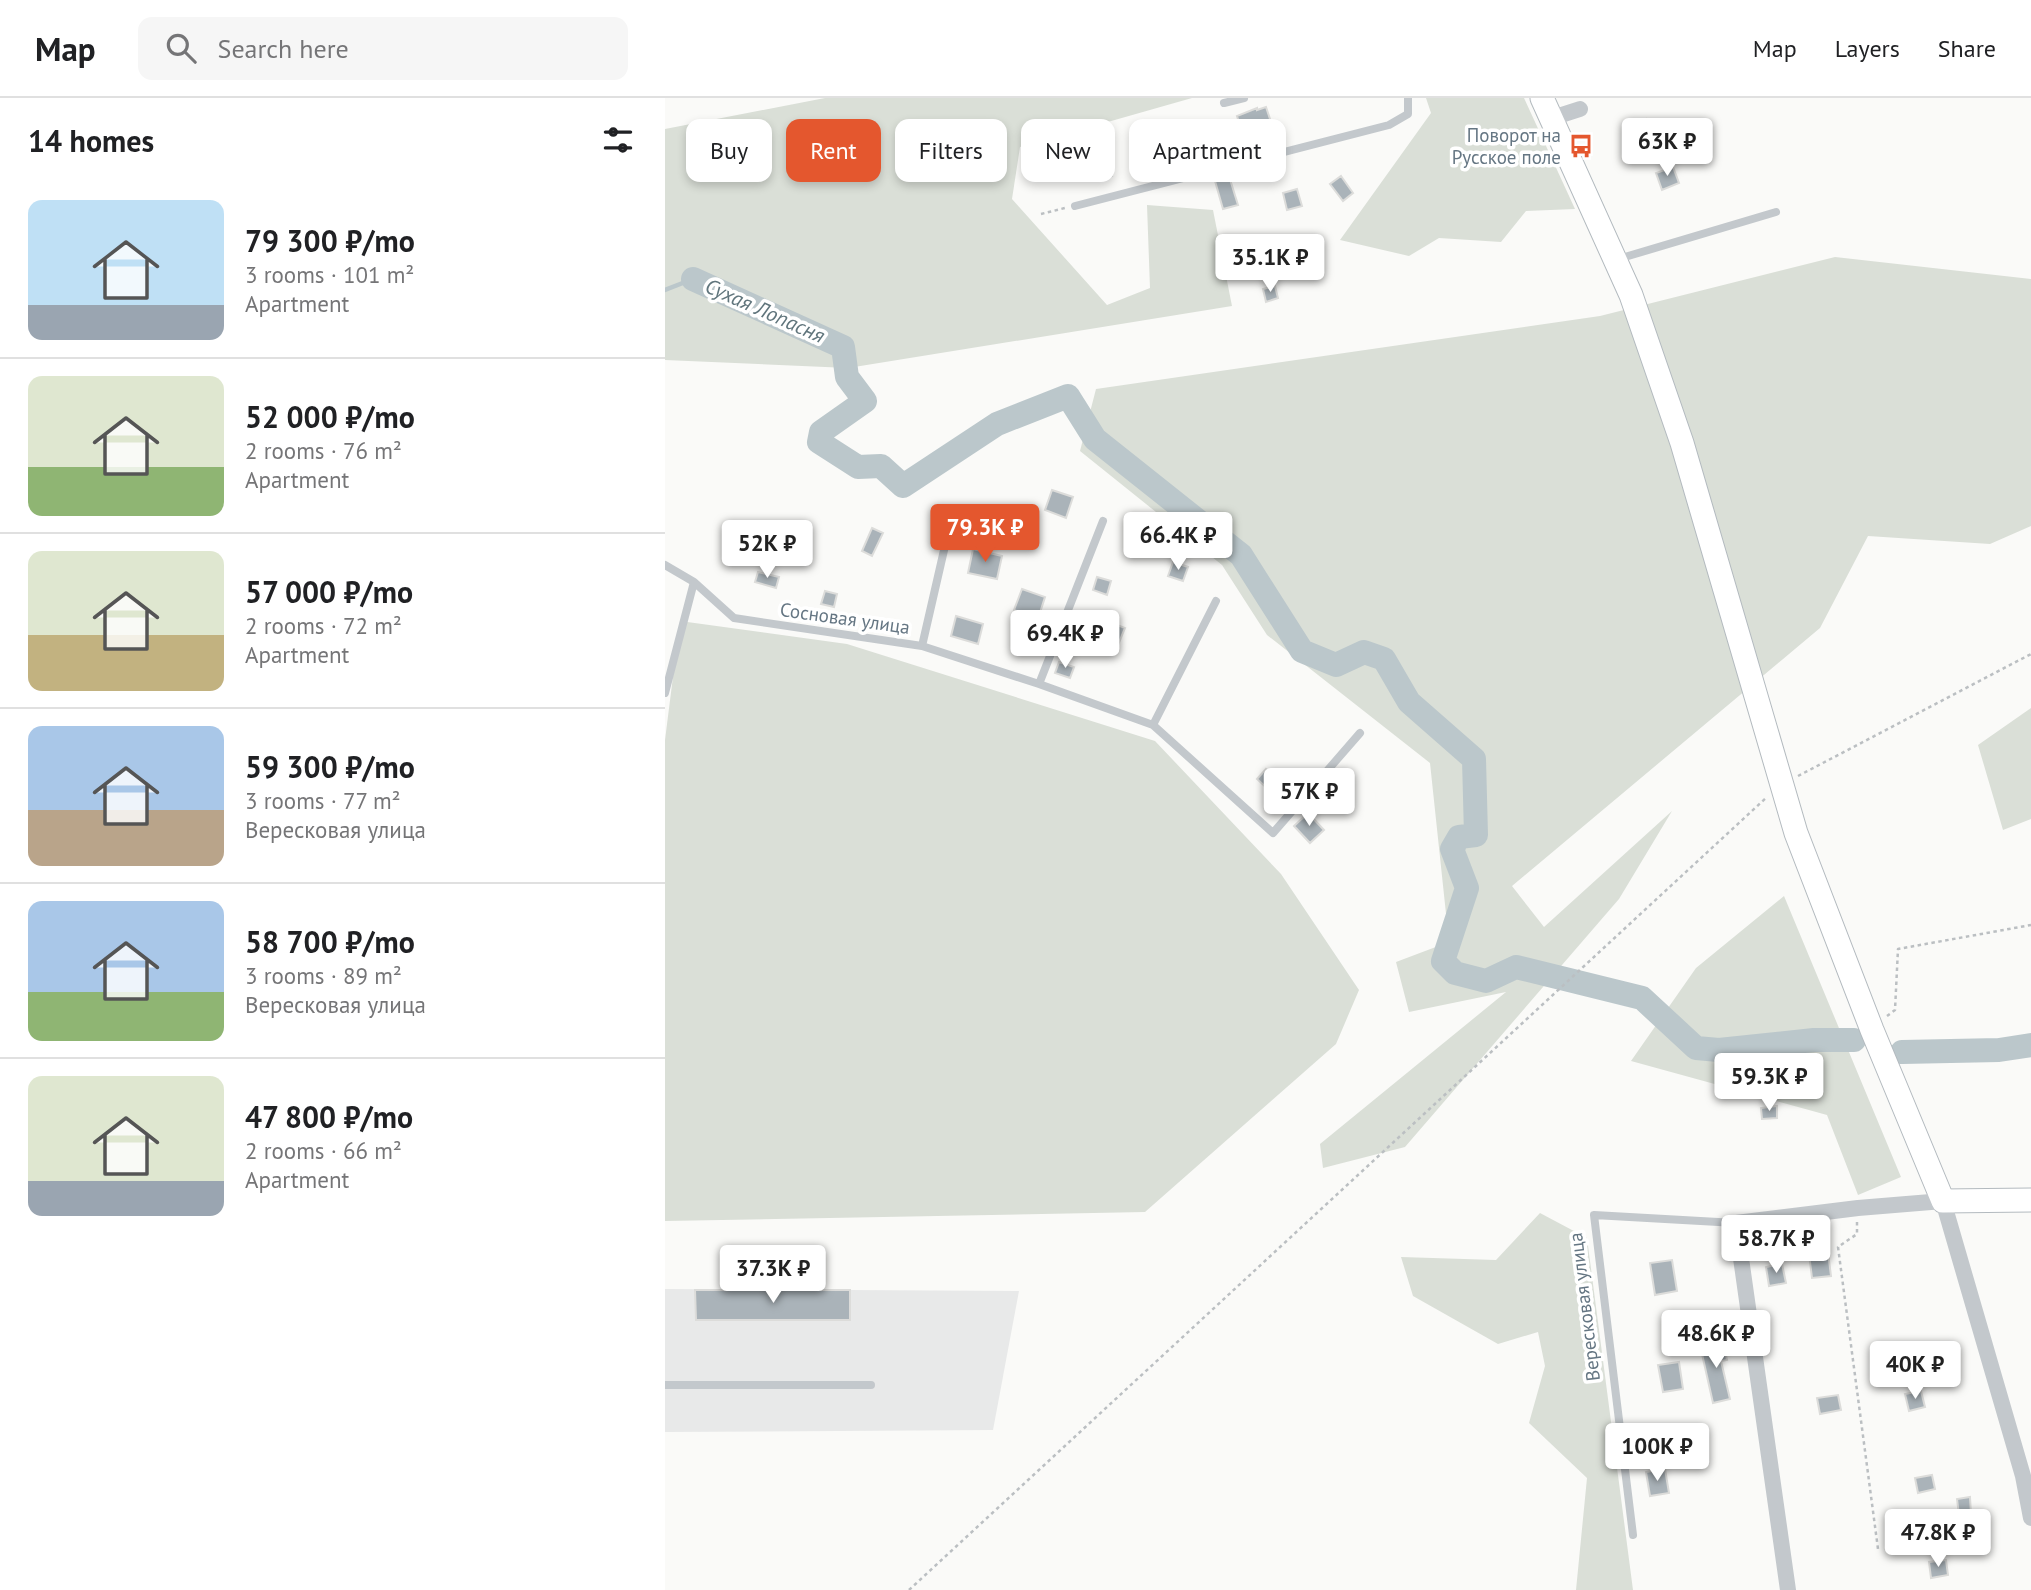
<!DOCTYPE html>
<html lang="en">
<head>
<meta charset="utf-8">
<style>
	body { margin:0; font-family:"PT Sans",sans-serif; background:#f6f6f6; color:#202124; height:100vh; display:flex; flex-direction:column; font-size:26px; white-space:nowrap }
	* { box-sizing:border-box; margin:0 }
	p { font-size:23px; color:#757577 }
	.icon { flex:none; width:38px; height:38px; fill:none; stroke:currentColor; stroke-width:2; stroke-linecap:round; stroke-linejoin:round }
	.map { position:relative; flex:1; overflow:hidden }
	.details { display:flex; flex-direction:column; background:#fff; width:665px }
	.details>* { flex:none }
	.hud { position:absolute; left:21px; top:21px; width:665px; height:63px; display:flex; gap:14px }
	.price { position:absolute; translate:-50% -60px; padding:0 16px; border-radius:7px; background:#fff; color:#222; font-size:23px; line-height:46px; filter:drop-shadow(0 2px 4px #0008) }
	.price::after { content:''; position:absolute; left:50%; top:42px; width:21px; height:16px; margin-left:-10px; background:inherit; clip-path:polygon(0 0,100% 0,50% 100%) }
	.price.selected { background:#e4572e; color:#fff }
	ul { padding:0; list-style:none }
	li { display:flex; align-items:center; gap:21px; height:175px; padding:0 28px }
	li+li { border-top:2px solid #e0e0e0 }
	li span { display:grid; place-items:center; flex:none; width:196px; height:140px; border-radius:14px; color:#555 }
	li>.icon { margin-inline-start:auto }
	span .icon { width:84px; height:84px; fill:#fffc; stroke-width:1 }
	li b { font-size:30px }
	h2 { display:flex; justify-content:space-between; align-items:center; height:84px; padding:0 28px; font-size:30px }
	.pill { padding:0 24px; border-radius:14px; background:#fff; box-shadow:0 4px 10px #0003; font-size:24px; line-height:63px }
	.pill.selected { background:#e4572e; color:#fff }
	header { display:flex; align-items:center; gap:42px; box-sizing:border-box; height:98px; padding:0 35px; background:#fff; border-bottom:2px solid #e0e0e0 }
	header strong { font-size:33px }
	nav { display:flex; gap:38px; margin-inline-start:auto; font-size:24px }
	.search { width:490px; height:63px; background:#f6f6f6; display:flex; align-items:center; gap:18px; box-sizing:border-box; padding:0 24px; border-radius:14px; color:#757577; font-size:26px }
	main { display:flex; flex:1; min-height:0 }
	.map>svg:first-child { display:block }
	.built { fill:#e8e9e9 }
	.green { fill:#dadfd7 }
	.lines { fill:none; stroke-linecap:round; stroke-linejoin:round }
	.stream { stroke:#bbc7cb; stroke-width:4.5 }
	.river { stroke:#bbc7cb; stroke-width:24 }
	.building { fill:#aab3b9; stroke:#dcdcda; stroke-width:2 }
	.secondary-casing { stroke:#b3babf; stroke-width:25 }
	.path { stroke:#bbbfc2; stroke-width:2.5; stroke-dasharray:3.5 3.5; stroke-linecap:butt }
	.lane { stroke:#c3c8cc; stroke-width:8 }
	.street { stroke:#c3c8cc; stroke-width:16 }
	.secondary { stroke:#fff; stroke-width:23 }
	.labels { text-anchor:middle; stroke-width:7; stroke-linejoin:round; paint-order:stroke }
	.poi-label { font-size:19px; fill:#657683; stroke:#fff; text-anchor:end }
	.street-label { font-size:19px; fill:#657683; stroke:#fff }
	.water-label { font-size:21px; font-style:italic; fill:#60757c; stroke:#fff }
</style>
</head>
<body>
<header>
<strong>Map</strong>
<div class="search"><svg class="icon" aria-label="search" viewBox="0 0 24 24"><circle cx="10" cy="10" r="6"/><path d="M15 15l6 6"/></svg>Search here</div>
<nav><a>Map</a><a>Layers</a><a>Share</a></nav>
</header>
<main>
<section class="details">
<h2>14 homes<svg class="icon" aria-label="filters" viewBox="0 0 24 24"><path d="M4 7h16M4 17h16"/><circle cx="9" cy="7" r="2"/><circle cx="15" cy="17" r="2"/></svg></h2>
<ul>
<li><span style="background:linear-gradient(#bfe0f5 75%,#9aa5b1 0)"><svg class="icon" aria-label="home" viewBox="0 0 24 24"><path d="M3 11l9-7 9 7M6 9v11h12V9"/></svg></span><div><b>79 300 ₽/mo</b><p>3 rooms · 101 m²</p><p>Apartment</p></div></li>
<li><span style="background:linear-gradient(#dfe7d0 65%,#8fb573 0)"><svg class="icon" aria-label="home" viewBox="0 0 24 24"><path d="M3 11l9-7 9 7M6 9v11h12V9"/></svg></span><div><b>52 000 ₽/mo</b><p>2 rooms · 76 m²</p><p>Apartment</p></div></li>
<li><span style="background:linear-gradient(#dfe7d0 60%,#c2b280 0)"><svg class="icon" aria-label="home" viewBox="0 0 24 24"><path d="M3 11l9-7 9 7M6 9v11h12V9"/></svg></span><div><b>57 000 ₽/mo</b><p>2 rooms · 72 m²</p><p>Apartment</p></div></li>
<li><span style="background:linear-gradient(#a9c7e8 60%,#b9a48a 0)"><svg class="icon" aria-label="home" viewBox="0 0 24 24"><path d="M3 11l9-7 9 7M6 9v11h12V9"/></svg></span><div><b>59 300 ₽/mo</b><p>3 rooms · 77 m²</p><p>Вересковая улица</p></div></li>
<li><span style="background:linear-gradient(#a9c7e8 65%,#8fb573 0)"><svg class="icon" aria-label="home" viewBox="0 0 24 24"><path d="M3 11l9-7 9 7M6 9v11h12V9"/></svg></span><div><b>58 700 ₽/mo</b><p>3 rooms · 89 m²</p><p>Вересковая улица</p></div></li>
<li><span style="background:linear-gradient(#dfe7d0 75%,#9aa5b1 0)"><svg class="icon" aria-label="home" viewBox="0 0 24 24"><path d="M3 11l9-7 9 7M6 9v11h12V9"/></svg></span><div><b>47 800 ₽/mo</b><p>2 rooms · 66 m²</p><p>Apartment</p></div></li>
</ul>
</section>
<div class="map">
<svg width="1366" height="1492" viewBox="0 0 1366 1492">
	<rect width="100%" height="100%" fill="#fafaf8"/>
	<path class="built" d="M0,1191L354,1193L328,1332L0,1334Z"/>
	<path class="green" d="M160,0H527L355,49L347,101L442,207L485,190L482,107L548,112L567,208L183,270L0,262V31Z
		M761,0H859L910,111L861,113L836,144L774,140L744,158L675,142L766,15Z
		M1170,159L1366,181V428L1325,446L1203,438L1155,530L847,788L879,829L1007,713L954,801L740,1049L658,1070L655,1046L841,894L744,914L731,864L784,844L765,665L602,537L557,467L415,353L431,291L935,218Z
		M15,523L182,546L490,643L616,776L694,892L671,946L480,1114L0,1123V642Z
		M1366,610V721L1338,732L1313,647Z
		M1119,798L1236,1079L1193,1097L1162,1017L966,963L1031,870Z
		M875,1115L922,1140L968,1492H911L922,1380L864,1325L880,1268L873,1234L833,1246L748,1198L736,1159L831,1162Z"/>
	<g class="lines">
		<path class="stream" d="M0,192L28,181"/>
		<path class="river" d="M28,181L178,249L182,279L200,303L156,334L154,344L193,369L216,368L238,388L332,326L403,298L430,341L576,457L637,553L671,567L699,554L719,561L744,604L809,661L811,737L794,739L787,751L802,790L778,863L790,875L821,883L851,869L977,900L1031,950L1054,952L1149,942H1189
			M1237,954L1334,952L1366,947"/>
	</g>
	<path class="building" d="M601,9L608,30L579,40L572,18L592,10V12Z
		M981,21L989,47L972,52L963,27Z
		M512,40L519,63L506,66L500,43Z
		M441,59L447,78L435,82L429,63Z
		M1008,69L1014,85L997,92L991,75Z
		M564,78L573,107L558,111L550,83Z
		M676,78L688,95L678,103L665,86Z
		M632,91L637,108L622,112L618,95Z
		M633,143L637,157L624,160L620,146Z
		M610,188L613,200L601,204L598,191Z
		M387,392L408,399L401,420L380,412Z
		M297,415L312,420L305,443L290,439Z
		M207,430L218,435L207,458L197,453Z
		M308,451L337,458L332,481L303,475Z
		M508,464L523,469L518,483L503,478Z
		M93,474L114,479L111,490L90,484Z
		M432,479L446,483L442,497L428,492Z
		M357,491L380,499L373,521L349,512Z
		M160,493L172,496L169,509L156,506Z
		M291,518L318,526L313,546L286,538Z
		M442,523L460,530L453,547L436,540Z
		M394,564L409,569L405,580L390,575Z
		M601,671L615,683L605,693L592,681Z
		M643,715L659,732L645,745L629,728Z
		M1112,1008V1020L1097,1021L1096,1010Z
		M1163,1154L1166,1178L1147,1180L1144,1156Z
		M1007,1162L1012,1193L990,1197L985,1165Z
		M1117,1166L1121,1185L1104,1188L1101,1169Z
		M30,1192H185V1222H31Z
		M1058,1243L1062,1262L1056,1263L1065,1301L1048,1305L1035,1247Z
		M1014,1264L1018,1291L998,1294L993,1267Z
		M1256,1293L1260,1309L1244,1313L1240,1296Z
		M1173,1297L1176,1312L1155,1316L1152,1300Z
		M1000,1371L1004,1395L985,1398L981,1374Z
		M1267,1377L1270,1391L1253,1395L1250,1380Z
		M1305,1399L1306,1416L1294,1417L1292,1401Z
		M1281,1462L1283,1477L1266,1480L1264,1464Z"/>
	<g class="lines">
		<g class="secondary-casing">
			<path id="secondary" d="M877,0L966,197L1017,345L1131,735L1207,932L1278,1103L1366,1102"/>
		</g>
		<path class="path" d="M376,116L400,110
			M1133,678L1366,556
			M1222,918L1230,912L1233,851L1366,827
			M1192,1124V1136L1173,1149L1213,1451
			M244,1492L1102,699"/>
		<path class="lane" d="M559,5L579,0
			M410,108L724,27L743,16V0
			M953,161L1111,114
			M0,467L29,484L69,520L257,548L374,586L488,627L608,735L695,635
			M257,548L288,413
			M374,586L438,423
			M0,595L29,484
			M488,627L551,503
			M0,1287H206
			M968,1437L929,1117L1071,1125"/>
		<path class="street" d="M887,20L915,11
			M1123,1492L1071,1125L1193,1110L1278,1103L1358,1378L1366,1420"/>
		<use href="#secondary" class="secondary"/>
	</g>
	<defs>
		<g id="bus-bare" transform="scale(1.89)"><path d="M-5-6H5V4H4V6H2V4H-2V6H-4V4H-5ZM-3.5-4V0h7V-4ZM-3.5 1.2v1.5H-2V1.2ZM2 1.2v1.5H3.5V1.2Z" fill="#e4572e" stroke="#fff" stroke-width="2.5" paint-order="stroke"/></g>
	</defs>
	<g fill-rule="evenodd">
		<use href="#bus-bare" x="916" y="48"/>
	</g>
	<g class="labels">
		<g class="poi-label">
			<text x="896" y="44">Поворот на<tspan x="896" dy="22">Русское поле</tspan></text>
		</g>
		<g class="street-label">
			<text transform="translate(180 520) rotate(8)" y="7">Сосновая улица</text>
			<text transform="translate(919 1209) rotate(-97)" y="7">Вересковая улица</text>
		</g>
		<g class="water-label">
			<text transform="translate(100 213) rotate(24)" y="7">Сухая Лопасня</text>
		</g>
	</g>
</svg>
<b class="price" style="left:1002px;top:80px">63K ₽</b>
<b class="price" style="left:605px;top:196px">35.1K ₽</b>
<b class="price selected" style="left:320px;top:466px">79.3K ₽</b>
<b class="price" style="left:513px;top:474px">66.4K ₽</b>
<b class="price" style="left:102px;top:482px">52K ₽</b>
<b class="price" style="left:400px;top:572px">69.4K ₽</b>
<b class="price" style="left:644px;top:730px">57K ₽</b>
<b class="price" style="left:1104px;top:1015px">59.3K ₽</b>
<b class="price" style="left:1111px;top:1177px">58.7K ₽</b>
<b class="price" style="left:108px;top:1207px">37.3K ₽</b>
<b class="price" style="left:1051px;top:1272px">48.6K ₽</b>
<b class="price" style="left:1250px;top:1303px">40K ₽</b>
<b class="price" style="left:992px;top:1385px">100K ₽</b>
<b class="price" style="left:1273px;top:1471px">47.8K ₽</b>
<div class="hud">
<a class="pill">Buy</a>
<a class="pill selected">Rent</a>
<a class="pill">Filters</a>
<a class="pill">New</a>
<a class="pill">Apartment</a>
</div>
</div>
</main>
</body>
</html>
